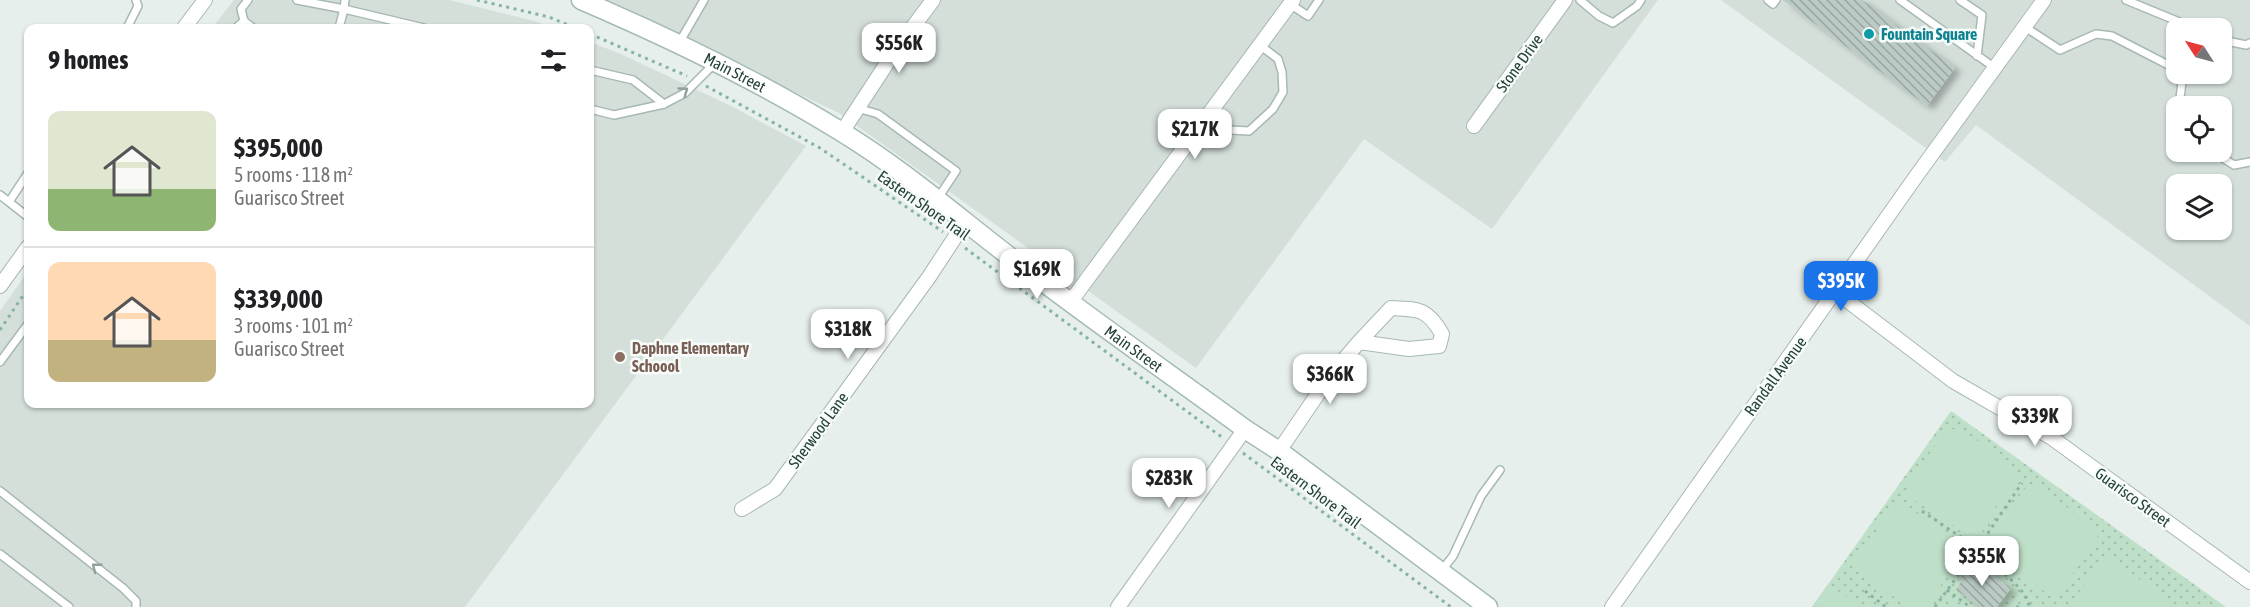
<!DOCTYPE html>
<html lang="en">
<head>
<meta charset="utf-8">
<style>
	body { margin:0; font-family:"Asap Condensed",sans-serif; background:#f2f2f2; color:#202124; height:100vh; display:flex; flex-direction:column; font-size:22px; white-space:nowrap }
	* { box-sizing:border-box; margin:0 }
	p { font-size:20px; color:#757577 }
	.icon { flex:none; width:33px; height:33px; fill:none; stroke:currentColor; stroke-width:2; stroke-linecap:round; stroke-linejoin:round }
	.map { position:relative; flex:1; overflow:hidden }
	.panel { position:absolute; left:24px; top:24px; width:570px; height:384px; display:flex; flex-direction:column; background:#fff; border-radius:12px; box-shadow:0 2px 4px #0004 }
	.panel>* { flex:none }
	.needle { width:39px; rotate:306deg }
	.buttons { position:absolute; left:2166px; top:18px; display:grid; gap:12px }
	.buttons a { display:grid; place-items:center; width:66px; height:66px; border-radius:12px; background:#fff; box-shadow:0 2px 4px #0004; font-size:30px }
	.price { position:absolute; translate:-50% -51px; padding:0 14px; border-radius:12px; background:#fff; color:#222; font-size:20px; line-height:39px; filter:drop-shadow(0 2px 3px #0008) }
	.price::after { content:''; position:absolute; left:50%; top:36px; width:18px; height:14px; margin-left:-9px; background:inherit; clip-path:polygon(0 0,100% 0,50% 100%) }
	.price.current { background:#1a73e8; color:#fff }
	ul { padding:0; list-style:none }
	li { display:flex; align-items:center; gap:18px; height:150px; padding:0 24px }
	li+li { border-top:2px solid #e0e0e0 }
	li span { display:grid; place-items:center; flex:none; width:168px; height:120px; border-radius:12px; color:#555 }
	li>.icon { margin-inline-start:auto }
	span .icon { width:72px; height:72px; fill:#fffc; stroke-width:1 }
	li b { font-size:26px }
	h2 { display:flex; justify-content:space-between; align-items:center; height:72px; padding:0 24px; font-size:26px }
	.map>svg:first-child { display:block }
	.built { fill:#d4dfda; fill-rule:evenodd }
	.grass { fill:url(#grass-dots) }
	.garden { fill:#bfe0c8 }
	.building { fill:url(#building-back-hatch); filter:url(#shadow) }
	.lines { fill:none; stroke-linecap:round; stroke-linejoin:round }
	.service-casing { stroke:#a8b8b2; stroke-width:10 }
	.minor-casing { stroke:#a8b8b2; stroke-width:16 }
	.secondary-casing { stroke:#a4bbb3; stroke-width:21 }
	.path { stroke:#86b3a5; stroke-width:3; stroke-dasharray:3 4.5; stroke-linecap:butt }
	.service { stroke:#fff; stroke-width:7 }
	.minor { stroke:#fff; stroke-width:14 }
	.secondary { stroke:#fff; stroke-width:18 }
	.oneway { stroke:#92a09c }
	.culture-dot { fill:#0f9aa8; stroke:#f7fbf9; stroke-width:2 }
	.education-dot { fill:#8d6e63; stroke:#f7fbf9; stroke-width:2 }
	.labels { text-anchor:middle; stroke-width:5; stroke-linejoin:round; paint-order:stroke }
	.culture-label { font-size:16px; font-weight:bold; fill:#0d838f; stroke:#f7fbf9; text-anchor:start }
	.street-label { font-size:16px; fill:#24423a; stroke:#f7fbf9 }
	.education-label { font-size:16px; font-weight:bold; fill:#785e54; stroke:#f7fbf9; text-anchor:start }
</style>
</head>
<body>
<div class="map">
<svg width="2250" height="607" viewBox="0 0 2250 607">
	<defs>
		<pattern id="grass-dots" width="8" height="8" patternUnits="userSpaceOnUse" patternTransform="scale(1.5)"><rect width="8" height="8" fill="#bfe0c8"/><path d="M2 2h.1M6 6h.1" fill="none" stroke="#a4c1ad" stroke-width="1.8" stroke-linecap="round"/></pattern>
		<pattern id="building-back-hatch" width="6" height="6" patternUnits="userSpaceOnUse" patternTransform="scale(1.5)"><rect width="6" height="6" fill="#bbcac4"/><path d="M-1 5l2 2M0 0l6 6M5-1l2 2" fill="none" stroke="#98a6a0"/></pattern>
		<filter id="shadow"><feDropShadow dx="6" dy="4" stdDeviation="3" flood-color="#0004"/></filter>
	</defs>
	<rect width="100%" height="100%" fill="#e6efeb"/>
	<path class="built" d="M234,0H449L534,21L554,28H212Z
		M603,0H1658L1492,229L1364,139L1196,368L839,113Z
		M1721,0H2250V326L1976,125L1945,162ZM2176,28H2222V74H2176ZM2176,106H2222V152H2176ZM2176,184H2222V230H2176Z
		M590,42L621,54L733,107L806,146L465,607H0V311L28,271V404H590Z"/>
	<path class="grass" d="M1951,411L2226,607H1812Z"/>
	<path class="garden" d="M1960,428L2015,469L2019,482L2002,505H1995L1996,510L1980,535L1970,537L1909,496L1908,482L1947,430Z
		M2038,485L2095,529L2098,539L2082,561L2076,563L2077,568L2060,592L2048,594L1988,552L1987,540L2003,517L2010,515L2009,509L2027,486Z
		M1903,503L1959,544L1964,555L1946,579L1941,580V586L1927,607H1908L1855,569L1854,559L1872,534L1877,533L1875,527L1892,504Z
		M2106,555L2178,607H2068Z
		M1828,584L1860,607H1812Z"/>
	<path class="building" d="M1783,0H1862L1955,68L1927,106Z
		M1970,562L1974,564L1975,563L2011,588L1997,607H1981L1956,590L1961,582L1957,580Z"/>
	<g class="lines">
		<g class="service-casing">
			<path id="service" d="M248,0L241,9L244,21L253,28
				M297,0L344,9L345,0
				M1580,0L1599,16L1613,23L1637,6L1641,0
				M1768,0L1773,4L1776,0
				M1900,0L1995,68
				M1960,0L1982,15L1977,56
				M2126,0L2194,28
				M1290,4L1308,16L1319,0
				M2025,27L2060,50L2096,34L2112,36L2176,69
				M127,28L138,6L136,0
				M236,28L244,21
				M339,28L344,9L424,28
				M2222,40L2246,45L2250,43
				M679,43L704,0
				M590,70L633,80L664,104
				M2179,106L2183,74
				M857,108L878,114L956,171L938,198
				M590,109L614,115L664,104L685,93L714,64
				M1208,117L1231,130L1249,131L1273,109L1283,92L1282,72L1278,59L1261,46
				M2213,152L2234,165L2250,162
				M28,173L9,202L28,217
				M0,195L9,202
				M0,362L28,324
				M0,491L123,588L136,601V607
				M0,554L69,607
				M1442,570L1453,556L1481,496L1500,470"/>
		</g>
		<g class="minor-casing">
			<path id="minor" d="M184,28L205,0
				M1474,126L1565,0
				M842,132L895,51L933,0
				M0,286L28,247
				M1836,292L1953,381L2052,438L2250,582
				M1071,301L1293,0
				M1391,308C1418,309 1427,308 1442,334L1439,346L1409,349L1359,342Z
				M1279,451L1330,376L1359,342
				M742,509L775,489L929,277L965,222
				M1118,607L1245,429
				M1612,607L1917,175L2044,0"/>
		</g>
		<g class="secondary-casing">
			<g id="secondary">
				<path id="s1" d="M581,0C670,38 757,80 840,131C903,169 960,219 1018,263C1092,320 1170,374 1245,429L1279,451L1488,607"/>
			</g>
		</g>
		<path class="path" d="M477,0L549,17L575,28
			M590,34L687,76
			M706,86L820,148L943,232
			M965,248L1223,438
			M0,330L28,288
			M1243,453L1451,607
			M1922,511L1977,548
			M1975,552L2022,483
			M1947,590L1970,607
			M1865,591L1886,607
			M1935,607L1975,552C1990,564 2028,587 2029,607
			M2016,607H2019"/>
		<use href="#service" class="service"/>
		<use href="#minor" class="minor"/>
		<use href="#secondary" class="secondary"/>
	</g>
	<defs><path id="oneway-chevron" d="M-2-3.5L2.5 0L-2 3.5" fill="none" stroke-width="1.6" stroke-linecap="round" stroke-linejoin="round" transform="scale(1.5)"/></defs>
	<g class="oneway">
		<use href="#oneway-chevron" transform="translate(684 91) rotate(-36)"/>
		<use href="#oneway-chevron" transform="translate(96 567) rotate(-142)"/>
	</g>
	<circle class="culture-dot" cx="1869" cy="34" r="6"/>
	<circle class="education-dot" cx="620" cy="357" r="6"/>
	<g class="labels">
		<g class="culture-label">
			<text x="1881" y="40">Fountain Square</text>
		</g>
		<g class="street-label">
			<text transform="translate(1519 63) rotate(-54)" y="6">Stone Drive</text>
			<text dy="6" stroke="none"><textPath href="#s1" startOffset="170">Main Street</textPath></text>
			<text transform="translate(924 205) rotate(35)" y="6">Eastern Shore Trail</text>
			<text dy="6" stroke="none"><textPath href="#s1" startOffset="656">Main Street</textPath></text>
			<text transform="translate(1775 376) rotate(-54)" y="6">Randall Avenue</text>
			<text transform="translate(818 430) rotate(-54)" y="6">Sherwood Lane</text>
			<text transform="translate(1316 492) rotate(37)" y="6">Eastern Shore Trail</text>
			<text transform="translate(2133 497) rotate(36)" y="6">Guarisco Street</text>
		</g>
		<g class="education-label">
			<text x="632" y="354">Daphne Elementary<tspan x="632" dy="18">Schoool</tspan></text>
		</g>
	</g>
</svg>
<div class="buttons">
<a><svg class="needle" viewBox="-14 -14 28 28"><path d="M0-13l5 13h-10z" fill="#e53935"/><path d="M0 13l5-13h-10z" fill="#757577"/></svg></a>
<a><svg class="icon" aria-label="locate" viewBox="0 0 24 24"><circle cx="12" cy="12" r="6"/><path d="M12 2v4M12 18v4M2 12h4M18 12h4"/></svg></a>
<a><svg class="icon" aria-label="layers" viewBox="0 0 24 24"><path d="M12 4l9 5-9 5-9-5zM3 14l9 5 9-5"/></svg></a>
</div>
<b class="price" style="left:899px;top:74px">$556K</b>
<b class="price" style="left:1195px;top:160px">$217K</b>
<b class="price" style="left:1037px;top:300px">$169K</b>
<b class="price current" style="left:1841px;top:312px">$395K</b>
<b class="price" style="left:848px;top:360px">$318K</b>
<b class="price" style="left:1330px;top:405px">$366K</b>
<b class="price" style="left:2035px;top:447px">$339K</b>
<b class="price" style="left:1169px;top:509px">$283K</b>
<b class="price" style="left:1982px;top:587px">$355K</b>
<section class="panel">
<h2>9 homes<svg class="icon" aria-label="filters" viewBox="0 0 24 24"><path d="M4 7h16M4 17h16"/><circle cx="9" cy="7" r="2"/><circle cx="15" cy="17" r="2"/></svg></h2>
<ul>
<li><span style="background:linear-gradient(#dfe7d0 65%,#8fb573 0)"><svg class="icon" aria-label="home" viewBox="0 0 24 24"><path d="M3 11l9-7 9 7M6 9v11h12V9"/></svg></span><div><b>$395,000</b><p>5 rooms · 118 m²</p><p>Guarisco Street</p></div></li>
<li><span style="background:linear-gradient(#ffd9b3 65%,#c2b280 0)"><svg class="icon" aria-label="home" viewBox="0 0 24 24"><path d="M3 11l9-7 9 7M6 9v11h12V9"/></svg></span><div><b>$339,000</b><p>3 rooms · 101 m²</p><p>Guarisco Street</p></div></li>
</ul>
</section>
</div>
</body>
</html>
